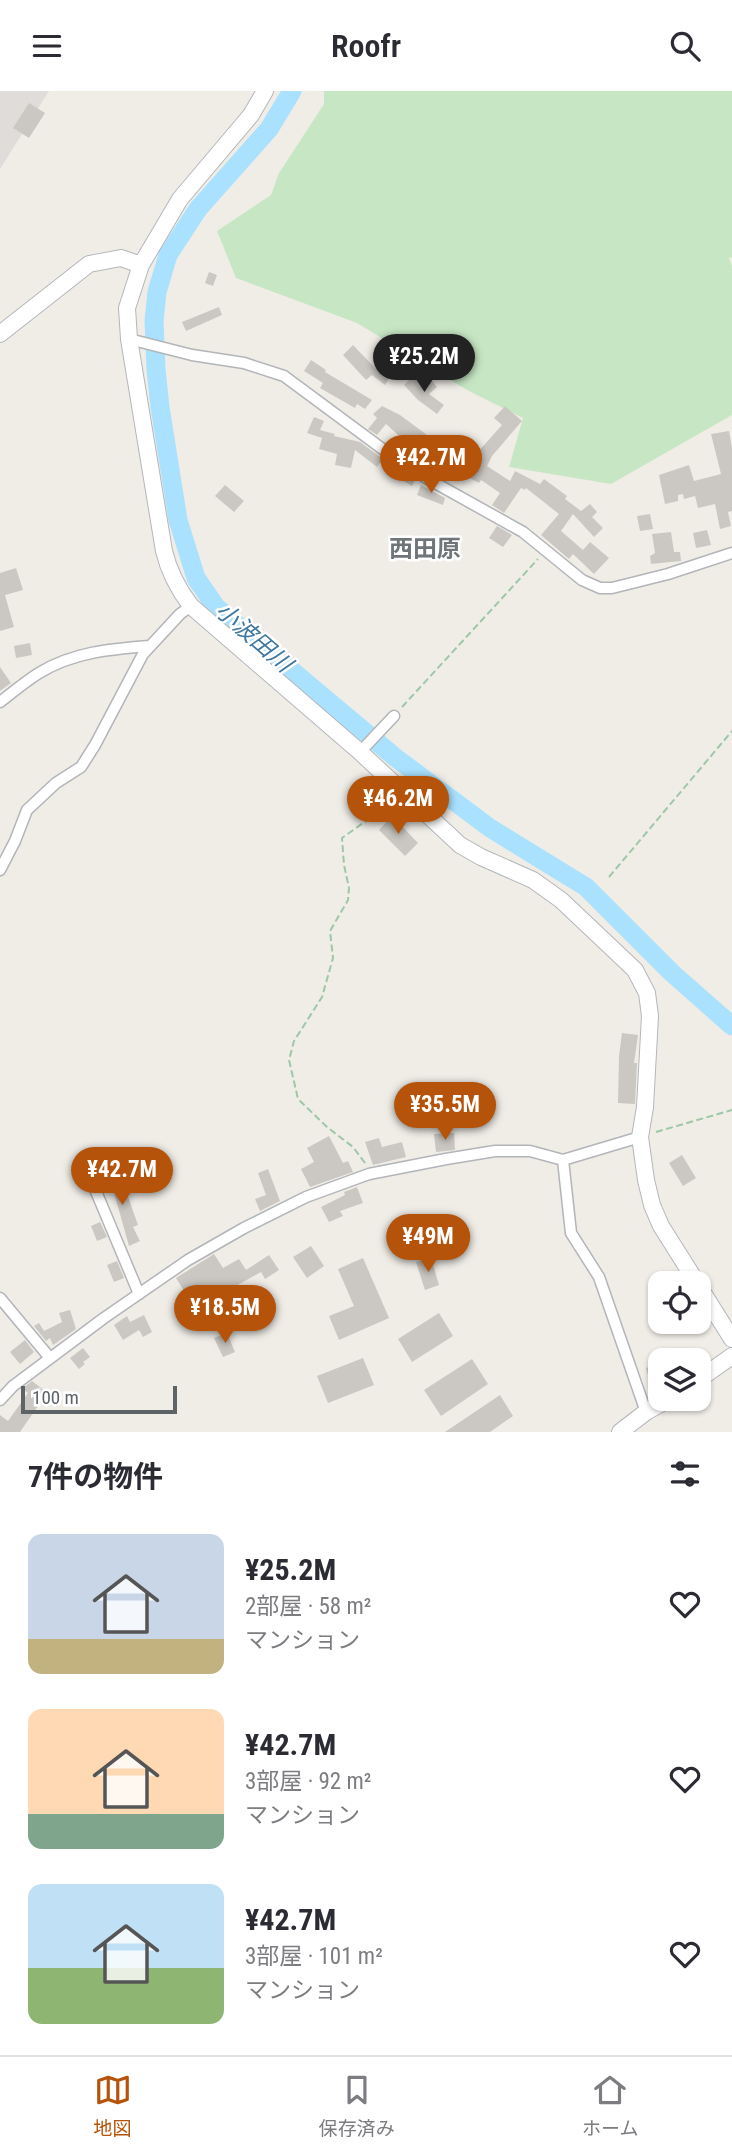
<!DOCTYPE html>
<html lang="ja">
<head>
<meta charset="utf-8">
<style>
	body { margin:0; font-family:"Roboto Condensed","Noto Sans JP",sans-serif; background:#f7f7f7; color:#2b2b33; height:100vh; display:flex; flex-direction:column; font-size:26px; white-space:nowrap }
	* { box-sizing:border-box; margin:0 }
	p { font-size:23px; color:#7c7c81 }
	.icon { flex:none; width:38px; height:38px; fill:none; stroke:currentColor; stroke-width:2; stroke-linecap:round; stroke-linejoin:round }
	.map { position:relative; height:1341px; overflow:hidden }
	.sheet { display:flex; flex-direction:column; background:#fff; flex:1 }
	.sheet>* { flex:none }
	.tools { position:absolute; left:648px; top:1180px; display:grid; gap:14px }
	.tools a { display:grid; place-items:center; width:63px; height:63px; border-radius:14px; background:#fff; box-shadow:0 2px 5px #0004; font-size:35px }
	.scale { position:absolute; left:21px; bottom:18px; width:156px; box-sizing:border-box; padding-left:7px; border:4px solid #5e6367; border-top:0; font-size:19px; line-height:24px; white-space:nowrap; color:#5e6367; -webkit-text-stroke:5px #fff; paint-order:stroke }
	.price { position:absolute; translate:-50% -60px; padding:0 16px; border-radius:24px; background:#b45309; color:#fff; font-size:23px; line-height:46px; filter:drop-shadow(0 2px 4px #0008) }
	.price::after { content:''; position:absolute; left:50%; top:42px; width:21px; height:16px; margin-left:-10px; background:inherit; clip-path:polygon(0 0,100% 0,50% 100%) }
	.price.active { background:#222; color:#fff }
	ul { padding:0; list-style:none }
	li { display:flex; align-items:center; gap:21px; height:175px; padding:0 28px }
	li span { display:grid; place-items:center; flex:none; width:196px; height:140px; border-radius:14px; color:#555 }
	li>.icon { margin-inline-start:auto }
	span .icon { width:84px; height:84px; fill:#fffc; stroke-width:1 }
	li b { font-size:30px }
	h2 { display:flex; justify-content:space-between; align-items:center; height:84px; padding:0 28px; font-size:30px }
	header { display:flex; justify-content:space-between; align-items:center; height:91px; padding:0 28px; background:#fff; font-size:32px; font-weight:600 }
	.tabs { display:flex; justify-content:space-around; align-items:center; height:98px; border-top:2px solid #e1e1e2; background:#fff; font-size:19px; color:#7c7c81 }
	.tabs a { display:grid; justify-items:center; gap:4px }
	.tabs .active { color:#b45309 }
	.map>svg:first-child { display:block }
	.industrial { fill:#dfdcd9 }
	.green { fill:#c7e7c4 }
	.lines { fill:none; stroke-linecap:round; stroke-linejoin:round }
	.river { stroke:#a9e1fe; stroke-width:19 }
	.building { fill:#cbc8c3 }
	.street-casing { stroke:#b2b5b9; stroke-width:13 }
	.secondary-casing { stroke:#b3b7bb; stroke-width:18 }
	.path { stroke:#9dc8a6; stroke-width:2; stroke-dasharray:7 3.5; stroke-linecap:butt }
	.street { stroke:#fff; stroke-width:10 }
	.secondary { stroke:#fff; stroke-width:16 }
	.labels { text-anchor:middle; stroke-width:5; stroke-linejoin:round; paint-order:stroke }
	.water-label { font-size:23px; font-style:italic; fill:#3f779f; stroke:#fff }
	.quarter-label { font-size:24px; font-weight:bold; fill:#6f7579; stroke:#fff }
</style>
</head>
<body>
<header><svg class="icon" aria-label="menu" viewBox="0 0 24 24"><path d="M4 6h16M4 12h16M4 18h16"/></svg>Roofr<svg class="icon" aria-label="search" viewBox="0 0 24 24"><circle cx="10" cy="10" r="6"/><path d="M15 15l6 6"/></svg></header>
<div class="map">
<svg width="732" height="1341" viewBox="0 0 732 1341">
	<rect width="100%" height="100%" fill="#f0ede7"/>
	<path class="industrial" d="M0,0H49L0,78Z"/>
	<path class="green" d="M324,0H732V166L729,167L732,175V324L611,393L509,376L523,327L467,299L357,232L236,187L217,140L271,104L279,82L324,13Z"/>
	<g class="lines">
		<path class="river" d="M292,0L269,38L198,118L168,164L157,201L154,230L156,278L160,316L178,429L196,487L216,516L396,667L490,737L586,796L672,882L732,935"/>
	</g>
	<path class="building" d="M29,12L45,22L29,47L13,37Z
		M209,181L217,184L213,195L205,192Z
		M219,216L222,224L186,240L182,231Z
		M353,254L377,279L380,276L391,284L385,294L372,284L366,289L343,264Z
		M311,269L326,279L325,281L372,309L365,318L357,313L355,317L320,297L323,292L304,280Z
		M413,285L423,295L431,289L437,296L429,303L444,314L437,323L418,309L404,294Z
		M382,315L400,324L427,344L423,350L449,370L440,382L415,362L411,368L403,363L409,354L386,333L377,344L368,338L377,327L373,323Z
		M505,315L522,330L492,365L487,375L510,390L515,380L540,393L544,388L567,405L565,408L581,420L590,413L597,421L592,426L603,437L594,446L573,423L561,440L583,459L590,451L609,467L594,483L573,463L569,468L541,444L559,423L526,397L525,399L521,397L504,422L492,414L500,402L481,389L479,392L462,383L473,362L476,363L502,334L494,327Z
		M314,326L324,330L320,339L335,343L334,345L360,351L383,368L377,376L355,359L351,377L335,374L337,363L319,358L322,347L307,342Z
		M729,340L732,357V420L728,421L731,435L720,438L715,413L698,417L695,405L684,408L683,403L678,404V410L665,413L659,384L689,374L694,390L721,383L711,343Z
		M401,380L415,389L412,395L397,386Z
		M225,394L244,410L234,421L215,405Z
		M421,394L445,407L443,414L417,404Z
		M650,423L653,438L640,440L637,425Z
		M497,435L512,444L503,456L489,447Z
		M707,439L711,454L696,457L693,442Z
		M671,441L674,461H680L681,470L651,473L650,465L655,462L652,443Z
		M16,477L23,499L5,504L14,536L0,540V482Z
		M30,552L32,564L16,567L14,555Z
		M0,576L11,592L0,600Z
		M392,725L418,752L405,765L379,739Z
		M622,942L638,944L634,972H637L635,1013L618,1012L619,965Z
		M454,1042L455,1059L436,1061L434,1043Z
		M329,1045L343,1072L348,1070L353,1081L310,1096L301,1078L314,1071L307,1057Z
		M379,1047L382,1056L402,1051L406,1066L373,1074L365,1051Z
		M682,1064L696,1087L683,1095L669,1072Z
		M98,1071L102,1078L80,1090L76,1083Z
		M107,1077L121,1102L126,1100L138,1134L133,1136L140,1150L129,1155L113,1098L109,1100L98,1082Z
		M268,1078L280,1110L260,1120L255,1108L266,1104L258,1082Z
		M357,1096L363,1112L340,1120L343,1125L329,1131L321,1116L345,1104L344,1101Z
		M100,1131L107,1146L97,1150L91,1135Z
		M311,1155L324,1175L307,1187L293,1166Z
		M214,1163L223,1177L239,1168L246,1179L269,1164L279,1179L265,1188L261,1181L234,1196L246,1215L222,1230L206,1205L193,1214L176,1187Z
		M363,1167L389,1227L339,1249L329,1225L354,1215L338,1178Z
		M431,1167L439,1194L425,1199L416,1171Z
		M117,1170L124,1187L114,1191L107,1174Z
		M70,1219L76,1238L53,1254L50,1247L46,1250L34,1235L39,1232L44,1240L62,1231L59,1222Z
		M439,1222L453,1245L412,1271L398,1248Z
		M144,1224L152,1241L143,1246L139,1239L123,1249L114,1234L127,1225L130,1231Z
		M227,1242L235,1261L223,1266L214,1247Z
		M25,1249L34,1261L20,1273L10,1261Z
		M83,1257L90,1266L83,1271L85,1273L79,1278L70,1267Z
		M363,1267L374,1294L328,1312L317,1285Z
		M472,1268L488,1293L441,1325L424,1299Z
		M660,1273V1289L650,1292L646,1277Z
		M32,1290L45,1300L35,1313L38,1315L20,1341H0V1324L8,1330L28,1302L22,1298Z
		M500,1304L513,1325L490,1341H445Z"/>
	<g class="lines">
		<g class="street-casing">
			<path id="street" d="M129,248L192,264L244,272L284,285L392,365L428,388L523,441L582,489L600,497H612L668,483L732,462
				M0,611C13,601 26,590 39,582C73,561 111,558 149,555
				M360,661L394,625
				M0,779L15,750L27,719L56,692L81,676L95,654L143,563L180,523L191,515
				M563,1069L571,1142L599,1186L646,1321
				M95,1098L139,1203
				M0,1207L50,1267
				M0,1309L13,1295L104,1227L188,1169L244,1137L306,1106L369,1083L446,1068L495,1060H530L563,1069L640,1046"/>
		</g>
		<g class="secondary-casing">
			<path id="secondary" d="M265,0L251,24L180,108L141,174L127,217L129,248L164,460C169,481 178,498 191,515L360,661L460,754L481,766L533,789L561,809L635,879L647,902L650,925L645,1016L640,1046L646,1089L652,1114L661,1135L697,1192
				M0,243L89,173L121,167L141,174
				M698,1194L732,1248
				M698,1289L732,1265
				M620,1341L646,1321L671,1307"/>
		</g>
		<path class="path" d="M402,616L538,468
			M609,786L732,640
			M656,1041L732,1019
			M365,1072L353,1056L327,1036L298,1008L289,969L294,950L322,906L333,867L330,840L348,809L349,797L344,774L342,747L394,710"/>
		<use href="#street" class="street"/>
		<use href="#secondary" class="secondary"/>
	</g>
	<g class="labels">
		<g class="water-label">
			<text transform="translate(254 546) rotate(41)" y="8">小波田川</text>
		</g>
		<g class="quarter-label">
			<text x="425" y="466">西田原</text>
		</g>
	</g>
</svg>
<div class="tools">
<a><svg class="icon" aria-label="locate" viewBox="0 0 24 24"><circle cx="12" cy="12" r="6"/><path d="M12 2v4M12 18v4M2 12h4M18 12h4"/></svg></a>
<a><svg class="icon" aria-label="layers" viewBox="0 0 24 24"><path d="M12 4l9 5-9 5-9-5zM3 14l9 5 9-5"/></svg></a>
</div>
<div class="scale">100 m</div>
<b class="price active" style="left:424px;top:303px">¥25.2M</b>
<b class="price" style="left:431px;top:404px">¥42.7M</b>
<b class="price" style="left:398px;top:745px">¥46.2M</b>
<b class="price" style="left:445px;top:1051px">¥35.5M</b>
<b class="price" style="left:122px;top:1116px">¥42.7M</b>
<b class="price" style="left:428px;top:1183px">¥49M</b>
<b class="price" style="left:225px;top:1254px">¥18.5M</b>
</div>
<section class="sheet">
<h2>7件の物件<svg class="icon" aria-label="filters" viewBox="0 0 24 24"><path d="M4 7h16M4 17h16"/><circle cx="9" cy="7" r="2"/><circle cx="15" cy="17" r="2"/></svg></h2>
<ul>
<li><span style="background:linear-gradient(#c9d6e8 75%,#c2b280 0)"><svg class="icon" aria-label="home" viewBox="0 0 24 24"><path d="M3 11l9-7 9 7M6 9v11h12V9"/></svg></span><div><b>¥25.2M</b><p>2部屋 · 58 m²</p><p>マンション</p></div><svg class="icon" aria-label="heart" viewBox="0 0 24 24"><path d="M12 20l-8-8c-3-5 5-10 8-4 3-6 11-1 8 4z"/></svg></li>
<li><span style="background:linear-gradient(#ffd9b3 75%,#7fa58c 0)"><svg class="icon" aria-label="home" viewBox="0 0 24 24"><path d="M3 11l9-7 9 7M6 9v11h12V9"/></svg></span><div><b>¥42.7M</b><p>3部屋 · 92 m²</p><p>マンション</p></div><svg class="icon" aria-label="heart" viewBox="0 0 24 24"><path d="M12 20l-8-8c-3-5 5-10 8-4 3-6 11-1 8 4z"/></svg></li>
<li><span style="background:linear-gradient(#bfe0f5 60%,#8fb573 0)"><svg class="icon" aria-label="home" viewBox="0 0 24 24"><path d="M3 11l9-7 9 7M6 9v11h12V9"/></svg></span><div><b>¥42.7M</b><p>3部屋 · 101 m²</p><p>マンション</p></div><svg class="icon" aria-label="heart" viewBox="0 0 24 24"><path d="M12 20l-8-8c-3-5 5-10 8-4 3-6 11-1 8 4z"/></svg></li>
</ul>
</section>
<nav class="tabs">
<a class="active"><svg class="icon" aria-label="map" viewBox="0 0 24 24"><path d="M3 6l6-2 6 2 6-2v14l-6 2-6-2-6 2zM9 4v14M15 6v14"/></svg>地図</a>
<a><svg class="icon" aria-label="saved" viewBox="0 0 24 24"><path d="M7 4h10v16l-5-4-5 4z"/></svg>保存済み</a>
<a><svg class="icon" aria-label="home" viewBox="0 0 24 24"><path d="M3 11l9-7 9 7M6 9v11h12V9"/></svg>ホーム</a>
</nav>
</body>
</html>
